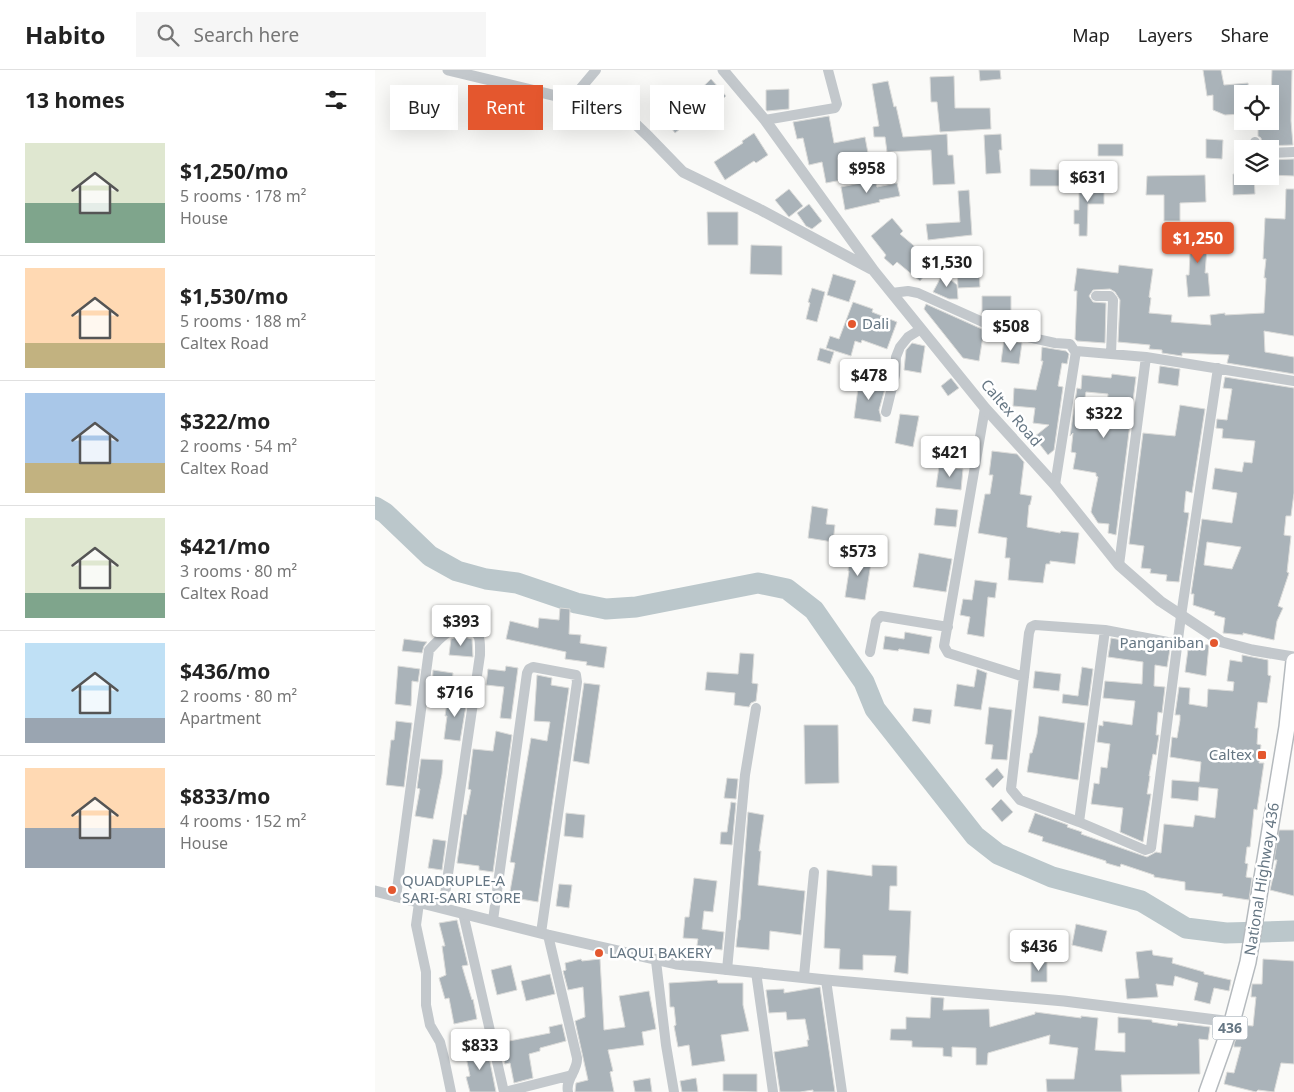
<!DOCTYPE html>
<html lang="en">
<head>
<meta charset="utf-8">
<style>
	body { margin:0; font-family:"Noto Sans",sans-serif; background:#f6f6f6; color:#222; height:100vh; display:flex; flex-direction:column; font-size:19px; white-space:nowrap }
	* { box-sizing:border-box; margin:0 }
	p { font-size:16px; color:#767676 }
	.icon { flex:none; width:28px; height:28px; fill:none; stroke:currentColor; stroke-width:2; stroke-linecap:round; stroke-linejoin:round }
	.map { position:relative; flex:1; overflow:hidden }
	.panel { display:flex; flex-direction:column; background:#fff; width:375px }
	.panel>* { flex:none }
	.hud { position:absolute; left:15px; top:15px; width:475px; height:45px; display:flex; gap:10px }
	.tools { position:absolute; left:859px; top:15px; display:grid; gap:10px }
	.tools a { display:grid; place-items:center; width:45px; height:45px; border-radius:0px; background:#fff; box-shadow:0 5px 20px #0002; font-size:25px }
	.price { position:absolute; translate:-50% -42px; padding:0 11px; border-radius:5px; background:#fff; color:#222; font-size:16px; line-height:32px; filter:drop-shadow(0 1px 2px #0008) }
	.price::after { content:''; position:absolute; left:50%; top:30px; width:15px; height:11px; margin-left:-8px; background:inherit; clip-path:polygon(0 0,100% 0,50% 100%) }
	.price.selected { background:#e4572e; color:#fff }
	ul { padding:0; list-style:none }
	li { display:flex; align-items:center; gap:15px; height:125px; padding:0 25px }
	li+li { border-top:1px solid #e0e0e0 }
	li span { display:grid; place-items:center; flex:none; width:140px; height:100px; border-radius:0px; color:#555 }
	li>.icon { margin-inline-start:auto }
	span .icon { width:60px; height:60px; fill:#fffc; stroke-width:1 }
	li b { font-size:21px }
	h2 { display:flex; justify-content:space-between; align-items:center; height:60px; padding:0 25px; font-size:21px }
	.chip { padding:0 18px; border-radius:0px; background:#fff; box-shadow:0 5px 20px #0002; font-size:18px; line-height:45px }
	.chip.selected { background:#e4572e; color:#fff }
	header { display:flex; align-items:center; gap:30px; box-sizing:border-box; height:70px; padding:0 25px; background:#fff; border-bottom:1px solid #e0e0e0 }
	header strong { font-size:24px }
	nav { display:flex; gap:28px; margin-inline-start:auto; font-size:18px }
	.search { width:350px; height:45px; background:#f6f6f6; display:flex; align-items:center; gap:12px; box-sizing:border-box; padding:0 18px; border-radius:0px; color:#767676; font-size:19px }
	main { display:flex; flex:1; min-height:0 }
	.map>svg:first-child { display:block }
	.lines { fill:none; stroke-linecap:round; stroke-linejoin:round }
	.river { stroke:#bbc7cb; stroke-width:21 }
	.building { fill:#aab3b9; stroke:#dcdcda; fill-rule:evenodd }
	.primary-casing { stroke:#b5babe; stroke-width:18 }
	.minor { stroke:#c3c8cc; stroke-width:10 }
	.tertiary { stroke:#c3c8cc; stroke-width:11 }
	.primary { stroke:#fff; stroke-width:15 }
	.poi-dot { fill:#e4572e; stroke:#fff; stroke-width:2 }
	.labels { text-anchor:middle; stroke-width:5; stroke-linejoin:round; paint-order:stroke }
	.shield { fill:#fff; stroke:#939fa8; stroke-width:1 }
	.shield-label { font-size:14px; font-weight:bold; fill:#657683 }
	.poi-label { font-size:15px; fill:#657683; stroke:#fff; text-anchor:start }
	.street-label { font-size:15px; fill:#657683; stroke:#fff }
</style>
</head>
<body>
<header>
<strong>Habito</strong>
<div class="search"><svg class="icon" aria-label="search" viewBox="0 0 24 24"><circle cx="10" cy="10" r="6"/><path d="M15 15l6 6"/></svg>Search here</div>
<nav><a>Map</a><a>Layers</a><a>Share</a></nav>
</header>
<main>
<section class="panel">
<h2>13 homes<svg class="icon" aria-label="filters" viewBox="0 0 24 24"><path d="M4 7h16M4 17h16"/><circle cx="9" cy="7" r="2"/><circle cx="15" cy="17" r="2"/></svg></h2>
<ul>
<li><span style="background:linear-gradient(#dfe7d0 60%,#7fa58c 0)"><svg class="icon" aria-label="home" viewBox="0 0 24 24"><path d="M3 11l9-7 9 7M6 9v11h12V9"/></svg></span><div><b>$1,250/mo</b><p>5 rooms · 178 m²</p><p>House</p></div></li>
<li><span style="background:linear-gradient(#ffd9b3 75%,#c2b280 0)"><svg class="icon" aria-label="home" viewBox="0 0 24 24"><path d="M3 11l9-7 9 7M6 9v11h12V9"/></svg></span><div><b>$1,530/mo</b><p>5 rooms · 188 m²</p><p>Caltex Road</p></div></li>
<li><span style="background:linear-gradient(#a9c7e8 70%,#c2b280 0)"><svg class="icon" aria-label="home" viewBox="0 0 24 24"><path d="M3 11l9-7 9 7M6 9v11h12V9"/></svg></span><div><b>$322/mo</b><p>2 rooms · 54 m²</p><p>Caltex Road</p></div></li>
<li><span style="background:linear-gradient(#dfe7d0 75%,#7fa58c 0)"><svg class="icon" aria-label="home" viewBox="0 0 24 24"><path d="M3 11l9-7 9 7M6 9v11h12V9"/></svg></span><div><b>$421/mo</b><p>3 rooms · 80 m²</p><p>Caltex Road</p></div></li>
<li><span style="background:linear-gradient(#bfe0f5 75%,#9aa5b1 0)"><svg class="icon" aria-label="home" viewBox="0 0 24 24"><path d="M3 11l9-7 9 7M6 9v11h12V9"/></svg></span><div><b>$436/mo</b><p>2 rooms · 80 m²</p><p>Apartment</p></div></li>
<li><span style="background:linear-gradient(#ffd9b3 60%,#9aa5b1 0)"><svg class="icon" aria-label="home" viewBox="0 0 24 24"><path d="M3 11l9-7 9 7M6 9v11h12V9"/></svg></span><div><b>$833/mo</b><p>4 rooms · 152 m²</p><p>House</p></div></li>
</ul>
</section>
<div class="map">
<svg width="919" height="1022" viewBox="0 0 919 1022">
	<rect width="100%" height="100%" fill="#fafaf8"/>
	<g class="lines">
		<path class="river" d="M0,437L10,443L55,486L82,501L111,509L142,513L201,533L231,539L261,537L383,513L412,519L439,540L489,612L500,639L600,766L623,784L677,807L766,831L811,858L851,863L919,861"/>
	</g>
	<path class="building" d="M604,0H625L626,9L605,11Z
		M828,0H846L849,15L873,13L874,22L865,23L866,44L850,45L838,40V25L832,26Z
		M897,0H917L916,51L918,75L887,76L886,68L883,66V52H895Z
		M579,6L580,38H615L616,59L565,62L562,32H556L555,7Z
		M336,9L351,26L330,46L326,42L300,63L285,43L300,31L306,38Z
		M513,11L519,37L521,36L528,67L572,64L573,85H578L580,114L558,115L556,80L512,82L510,67H499L498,57L504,56L497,14Z
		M414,19V39L392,41L391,40V20Z
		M454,46L459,73L490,67L493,83L463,88L467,110L451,113L447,92L434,95L428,68L422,69L418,52Z
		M379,63L393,85L381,93L379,91L350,110L339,92L368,73L367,71Z
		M626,64L627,80H624L626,103L611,104L609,65Z
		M831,69L848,70L847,89L831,88Z
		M723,74H748V86H723Z
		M919,89V106L895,105V90Z
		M655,99L688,100V116H655Z
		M858,104L879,106L880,124L858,125Z
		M830,105L831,132L805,133V151H789V125H771L772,106Z
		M500,110L502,117L522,113L525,126L504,130L505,132L470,140L466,117Z
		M704,111L729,112V134H713L712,166H704V154H699V140H704Z
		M414,119L428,136L414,147L400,130Z
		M911,119H919V266L889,261L890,282L919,287V304L852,293L854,285L807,283V286L787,283V280L774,279L775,275L743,272L745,230L740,222L735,219L718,220L714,226L718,232L731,233L730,273L702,271L700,269L702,221H699L702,198L743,203L744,195L778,199L774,227L776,228L774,243L797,245L796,252L836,255L835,245L850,243V245L889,243L891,208H889L891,189H888L890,148L910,149Z
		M594,120L597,165L553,170L551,154L585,152L583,121Z
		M434,134L447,151L437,159L431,156L422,143Z
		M332,142H363V175H333Z
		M517,148L528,161L525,164L544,180L546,178L561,191L545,211L522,192L518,196L509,188L511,185L496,166Z
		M832,156L834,179H832L830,203H833L835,226L813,227L811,205H814L815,183H817L815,157Z
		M376,175L407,176V205L375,204Z
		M582,195H604L605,217L583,218Z
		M568,203L582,215L583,229H574L558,222Z
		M458,204L481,211L474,232L452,225Z
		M437,218L450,222L442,252L431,249L435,233L433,232Z
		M607,226H636V250H621L607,244Z
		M478,232L498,239L497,242L522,252L512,279L487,270L486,273L480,271L476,286L451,278L455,266L464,269Z
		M551,234L609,260L604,291L588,288L549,239Z
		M629,269L647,273L644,294L626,292Z
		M537,273L550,276L546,303L529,300L531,280Z
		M667,277L691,281L694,284L692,294L687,293L683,316L688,317L679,380L673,385L659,367L674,355L658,353L660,338L638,336L639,318L661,320L668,291H666Z
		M445,278L459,282L455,294L442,290Z
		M785,296L805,299L803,316L783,313Z
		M737,304L761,307L741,465L733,463L734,454L723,453L716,442L723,407L721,406V403L698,399L701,383L696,382L698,363L695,366L702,318L706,319L707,305L736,308ZM711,322L733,324L731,347L707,344Z
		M850,307L919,318V423L916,446H911L909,465L916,466L912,502L914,503L903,536L908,538L902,551L899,570L868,563V565L848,563L850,548L839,545L840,542L818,535L819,524H816L827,449L857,453L862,423L837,419L840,398L867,402L869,392L877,393L880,371L847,368L848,359L841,358L842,349L852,350L857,319L848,318ZM832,472L866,477L857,499L829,495Z
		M576,308L584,318L573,326L566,316Z
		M484,311L511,315L504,340L506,347V352L479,348Z
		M805,335L830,339L817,423L811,421L809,442L814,443L804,512L791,511L792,505L775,503L776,499L766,498L769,476L754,474L768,363L800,366Z
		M525,344L544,346L538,377L520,373Z
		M617,381L642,384L649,392L645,424L657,426L655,435H654L652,457L685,463L686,461L704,463L700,494L675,491V494H671L668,513L633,510L635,488H630L632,468L603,463L610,424H615L618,405H614Z
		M564,396L588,399L586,420L561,417Z
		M437,436L453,439L451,454L460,455L458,472L433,468Z
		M561,438L583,440L581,457L559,455Z
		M544,483L577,489L571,522L538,517Z
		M475,484L497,487L490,530L470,527L474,501H473Z
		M600,510L622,513L620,528L613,527L609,567L592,564L595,547L585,545L588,529L597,530Z
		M185,538L195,539L194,564L206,565L205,573L232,577L229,598L211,595L212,592L190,589L191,582L131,569L135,551L163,558L164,548L184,550Z
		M530,562L557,567L554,584L524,579L523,581L508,579L510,566L529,569Z
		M85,566L97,569L98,587L74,585L76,569Z
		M736,568L795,579L792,597L780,595L779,616L790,617L787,643L783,642L781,665H784L781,685L778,684L774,706H775L772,724H776L768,772L745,762L748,738L716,734L719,713L724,714L726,697L732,698L735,674L722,672L724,655L728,656V651L757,655L760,631L728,628L730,611L767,614L768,592L733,587Z
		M29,569L52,572L49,576L47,583L27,581Z
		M814,572L834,575L831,606L810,602Z
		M365,583L379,584L377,613L383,614L381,631L376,633L374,637L359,635L360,623L330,620L332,602L363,604Z
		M867,585L893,590V605L896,606L892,633L883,632L880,658H883L882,674L886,675L884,693H889L882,740L879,739L875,777H872L870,793L873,794L871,807L877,808L874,830L847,826L848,824L810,820V812L779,807V805L746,794L745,797L731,793V791L667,771L668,767L653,762L660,743L693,755L692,757L707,762L706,764L772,787L781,782L786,783L789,754L818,757L820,745L840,748L843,719L824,717L823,731L796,728L797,710L824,712L826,692L795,687L797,667L802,668L805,650V645H800L804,617L815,618L814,634L832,637L833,619L858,621L859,612L852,611L855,590L867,592Z
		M23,596L45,599L43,612L37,611L36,636L20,634Z
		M131,596L143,598L136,649L125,648L129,617L111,615L113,599L130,601Z
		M707,597L718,599L713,636L687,633L688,624L703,626Z
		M602,599L612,603L606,640L579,636L582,614L599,617Z
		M58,600L78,603L76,623L57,620Z
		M660,601L686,604L684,621L658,618Z
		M162,605L177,608L176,615L194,618L163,832L134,827L140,793L135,792L156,668L172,671L175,652L159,651Z
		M209,613L225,615L214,694L198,691Z
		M73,626L92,630L85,671L69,669L72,646H70Z
		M614,637L637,640L632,690L616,689L618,675L610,674Z
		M539,638L557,640L555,654L537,651Z
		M664,646L710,653L703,710L652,702L655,683H657L662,664Z
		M21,651L37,653L29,717L11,715L16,670H19Z
		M429,655H463L464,713L430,714Z
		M121,661L137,665L118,802L104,800V796L82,793L89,744L91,745L96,720L93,719L98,679L118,681Z
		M46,689L68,690L67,704L58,749L40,746L45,719L42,718Z
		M622,698L629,707L618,718L610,709Z
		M352,708L363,709L361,729L349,728Z
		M626,729L638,742L627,752L616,739Z
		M356,732L361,733L357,775L345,774L346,762H352Z
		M373,742L389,745L384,781H386L383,815L430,821L426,865L395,861L394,880L361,877L364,850H365Z
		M191,743L210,745L208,768L189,766Z
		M904,760H919V826L895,820L902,790H899Z
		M58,769L71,771L67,800L53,798Z
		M497,795L522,796V816H515L514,840L536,841L533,904L519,902L521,886L488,885V900L464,899L465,879L449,878L452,800L497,806Z
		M319,808L342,811L338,842L329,841L327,859L349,862L347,880L333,878V883L321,881L323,869L308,868L310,847H314Z
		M184,814L197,815L194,838L181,836Z
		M82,850L93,895L87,896L97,930L98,929L102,949L79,954L74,928L70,929L64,908L71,905L67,876H70L64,853Z
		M701,854L732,861L727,882L697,875Z
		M777,880L778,885L798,888L797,893L829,902V904L856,910L854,921L839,918L835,934L819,930L823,913L800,906L798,916L781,914L783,927L752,929L750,909L764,908L761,882Z
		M206,889L207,891L225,889L229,960L250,957L244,926L274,921L281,959L267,962L269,975L233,980L238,1001L235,1002L239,1022H200L201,1013L213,1010L200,951L210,947L208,917L193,920L188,901L191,900L190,893Z
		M888,889L919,891V994L906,993L899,1022L883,1020L881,1022L849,1014L852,1002L859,1003L866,977H859V974L866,955L878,956L881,927H876L877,915V914H887Z
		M656,892H672V912H656Z
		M136,895L142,920L122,925L116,900Z
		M175,904L180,924L151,931L146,911Z
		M342,910L343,913H368V935L374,961L346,965L350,991L317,996L314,975L303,977L299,956L301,955L299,937H295L294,913Z
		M445,917L460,1022H438V1020L425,1022H405L399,982L433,976L432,970H434L430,949L412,950L411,942L394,943L391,920L409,919V923Z
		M556,927L569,928L568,940L614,939L615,957L660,944V942L706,948V946L723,948L720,980L750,982V963H743V947L777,950V952L802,956L803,953L835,957L833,970L824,969L825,1004L746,1005L747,1022H672L671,1009H699L703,978L674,974L675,965L613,983L612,995H601V978L577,977V987L568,986V978L537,977V971L515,970L516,959H531V947L555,948Z
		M187,954L191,971L165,978V981L154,984L158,1008L139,1013L135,993L130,994L125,974L129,973V972L175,963L174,957Z
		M112,977L121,1022H95L91,1007L95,1006L90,982Z
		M348,1004H382V1022L348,1021Z
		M275,1008L277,1022H260L258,1011Z
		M321,1008L323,1022H307L305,1011Z"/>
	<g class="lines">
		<g class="primary-casing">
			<path id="primary" d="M832,1022L857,952L873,892L912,657L919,591"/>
		</g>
		<path class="minor" d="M205,19L221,0
			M390,50L460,38L462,34L453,0
			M880,72L881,79
			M895,83L919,82
			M517,223L533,221L543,223L630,262L680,273L695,274L701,283
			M721,226H735L738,230L736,284
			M610,338L569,576L573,583L649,607
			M511,342L520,305L521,287L525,277L533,267L546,259
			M680,415L701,281L771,287L919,311
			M744,495L771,287
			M803,574L730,560L660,555L656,557L654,563L636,719L645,730L704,752L770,780L776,778L806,546L843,298
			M495,582L501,551L506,546L573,557
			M704,752L730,560
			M21,827L54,580C65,569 73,557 90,559C107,561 105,570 105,585L68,838
			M44,833L41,855L51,902V935L55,955L65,972L69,988L76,1022
			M88,843L129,1022
			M118,850L152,603L154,599L158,597L201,605L202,612L166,863
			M173,865L202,988C203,1001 190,1009 193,1022
			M281,891L291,975L299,1022
			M352,900L370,705L381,638
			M381,902L398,1022
			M429,906L439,802
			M451,910L467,1022
			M130,1022L197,1005"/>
		<path class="tertiary" d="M73,0L248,42L274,67L308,102L384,139L496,199
			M348,0L390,50L499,201L610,338L680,415L744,495L785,531L847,572L877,580L919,587
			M0,821L173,865L301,894L451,910L689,931L857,952"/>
		<use href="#primary" class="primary"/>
	</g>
	<g class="poi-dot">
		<circle cx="477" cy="254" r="5"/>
		<circle cx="839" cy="573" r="5"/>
		<rect x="882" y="680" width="10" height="10" rx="2.5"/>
		<circle cx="17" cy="820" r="5"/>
		<circle cx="224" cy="883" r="5"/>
	</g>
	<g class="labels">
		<rect class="shield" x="837.5" y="946.5" width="35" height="23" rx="4"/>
		<g class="shield-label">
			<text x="855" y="963">436</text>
		</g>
		<g class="poi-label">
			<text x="487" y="259">Dali</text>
			<text x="829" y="578" text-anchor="end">Panganiban</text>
			<text x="877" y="690" text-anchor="end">Caltex</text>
			<text x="27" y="816">QUADRUPLE-A<tspan x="27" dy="17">SARI-SARI STORE</tspan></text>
			<text x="234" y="888">LAQUI BAKERY</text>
		</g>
		<g class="street-label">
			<text transform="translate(636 343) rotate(49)" y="5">Caltex Road</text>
			<text transform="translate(887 809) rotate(-81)" y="5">National Highway 436</text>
		</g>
	</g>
</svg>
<div class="tools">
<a><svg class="icon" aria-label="locate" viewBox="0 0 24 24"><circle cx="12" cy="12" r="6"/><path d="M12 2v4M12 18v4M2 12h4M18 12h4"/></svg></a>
<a><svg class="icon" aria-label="layers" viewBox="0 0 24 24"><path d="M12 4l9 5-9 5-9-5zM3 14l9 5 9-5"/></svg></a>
</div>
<b class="price" style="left:492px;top:124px">$958</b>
<b class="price" style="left:713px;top:133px">$631</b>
<b class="price selected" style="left:823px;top:194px">$1,250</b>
<b class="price" style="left:572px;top:218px">$1,530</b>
<b class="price" style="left:636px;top:282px">$508</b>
<b class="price" style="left:494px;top:331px">$478</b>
<b class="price" style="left:729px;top:369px">$322</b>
<b class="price" style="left:575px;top:408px">$421</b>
<b class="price" style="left:483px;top:507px">$573</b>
<b class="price" style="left:86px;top:577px">$393</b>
<b class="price" style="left:80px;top:648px">$716</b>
<b class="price" style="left:664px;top:902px">$436</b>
<b class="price" style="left:105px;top:1001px">$833</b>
<div class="hud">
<a class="chip">Buy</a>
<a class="chip selected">Rent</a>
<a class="chip">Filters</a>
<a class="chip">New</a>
</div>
</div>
</main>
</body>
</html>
